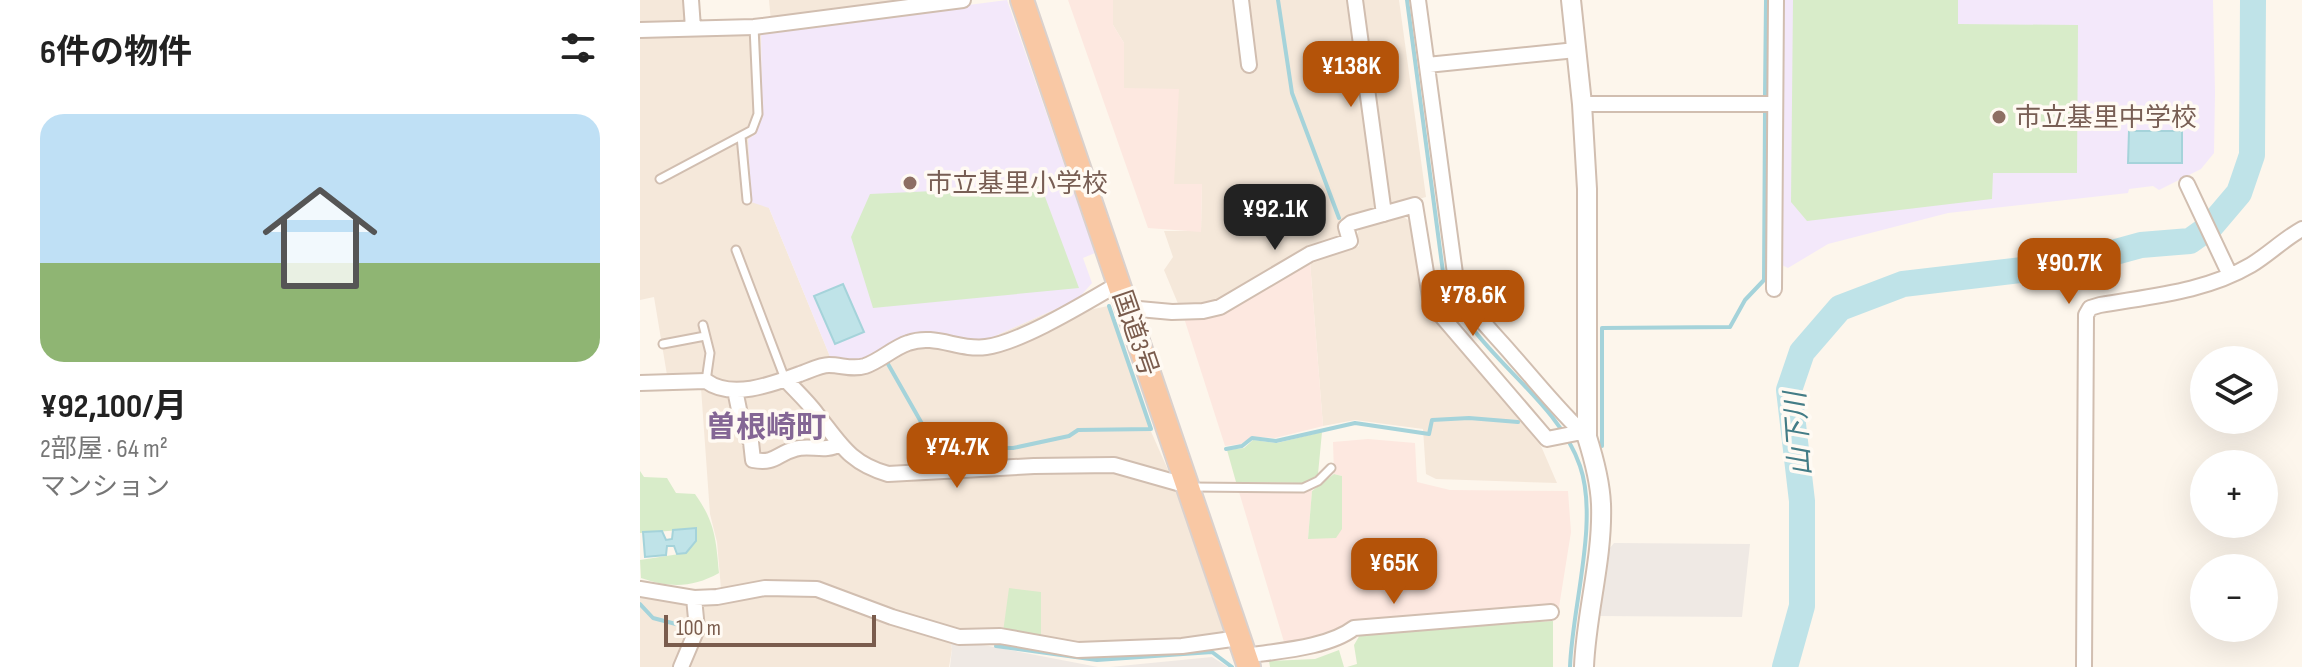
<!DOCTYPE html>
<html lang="ja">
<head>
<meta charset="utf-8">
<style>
	body { margin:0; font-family:"Sofia Sans Condensed","Noto Sans JP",sans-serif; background:#f2f2f2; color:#222; height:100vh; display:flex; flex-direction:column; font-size:30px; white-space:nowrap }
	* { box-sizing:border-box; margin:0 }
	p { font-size:26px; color:#767676 }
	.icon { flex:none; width:44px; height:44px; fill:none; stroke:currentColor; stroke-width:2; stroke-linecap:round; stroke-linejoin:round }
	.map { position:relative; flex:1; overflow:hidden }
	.details { display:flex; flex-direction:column; background:#fff; width:640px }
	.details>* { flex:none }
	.fabs { position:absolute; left:1550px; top:346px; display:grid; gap:16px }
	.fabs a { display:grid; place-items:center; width:88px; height:88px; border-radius:50%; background:#fff; box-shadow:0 8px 32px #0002; font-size:40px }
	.scale { position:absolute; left:24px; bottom:20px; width:212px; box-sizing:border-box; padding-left:8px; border:4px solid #7a5c4d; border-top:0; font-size:22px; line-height:28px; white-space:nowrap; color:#7a5c4d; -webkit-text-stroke:6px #fffaf3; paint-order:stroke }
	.price { position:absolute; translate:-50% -68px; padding:0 18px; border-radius:16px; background:#b45309; color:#fff; font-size:26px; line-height:52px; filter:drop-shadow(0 2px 4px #0008) }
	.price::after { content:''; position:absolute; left:50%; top:48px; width:24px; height:18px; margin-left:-12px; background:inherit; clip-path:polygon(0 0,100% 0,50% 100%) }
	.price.on { background:#222; color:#fff }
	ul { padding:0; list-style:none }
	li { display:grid; align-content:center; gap:16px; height:424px; padding:0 40px }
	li+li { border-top:2px solid #e0e0e0 }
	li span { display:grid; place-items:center; height:248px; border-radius:24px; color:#555 }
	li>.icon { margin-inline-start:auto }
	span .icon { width:144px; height:144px; fill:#fffc; stroke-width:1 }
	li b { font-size:34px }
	h2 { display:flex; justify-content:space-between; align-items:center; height:96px; padding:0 40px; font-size:34px }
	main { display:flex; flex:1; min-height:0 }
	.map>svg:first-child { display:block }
	.residential { fill:#f5e8da }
	.commercial { fill:#fde8e0 }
	.industrial { fill:#efe9e4 }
	.education { fill:#f3e8fa }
	.green { fill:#d8ecc9 }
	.water { fill:#bfe3e8; stroke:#a5d3da; stroke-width:2 }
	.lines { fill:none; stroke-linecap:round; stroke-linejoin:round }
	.stream { stroke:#a5d3da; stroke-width:4 }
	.river { stroke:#bfe3e8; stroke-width:26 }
	.service-casing { stroke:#d1beb0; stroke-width:11 }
	.minor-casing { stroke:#d1beb0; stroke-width:18 }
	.tertiary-casing { stroke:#d1beb0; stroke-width:22 }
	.trunk-casing { stroke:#dad1cd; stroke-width:26 }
	.service { stroke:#fff; stroke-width:7 }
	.minor { stroke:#fff; stroke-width:14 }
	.tertiary { stroke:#fff; stroke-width:18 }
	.trunk { stroke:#f9c8a4; stroke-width:22 }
	.education-dot { fill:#8d6e63; stroke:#fffaf3; stroke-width:3 }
	.labels { text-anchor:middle; stroke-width:7; stroke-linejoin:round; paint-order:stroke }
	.education-label { font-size:26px; fill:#785e54; stroke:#fffaf3; text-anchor:start }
	.street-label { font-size:26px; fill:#7a5c4d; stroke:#fffaf3 }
	.water-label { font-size:28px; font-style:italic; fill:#437c86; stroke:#fffaf3 }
	.quarter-label { font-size:30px; font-weight:bold; fill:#846695; stroke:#fffaf3 }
</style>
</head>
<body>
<main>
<section class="details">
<h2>6件の物件<svg class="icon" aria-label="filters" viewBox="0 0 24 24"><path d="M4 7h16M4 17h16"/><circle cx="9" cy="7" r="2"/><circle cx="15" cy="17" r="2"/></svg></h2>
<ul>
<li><span style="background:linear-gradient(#bfe0f5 60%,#8fb573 0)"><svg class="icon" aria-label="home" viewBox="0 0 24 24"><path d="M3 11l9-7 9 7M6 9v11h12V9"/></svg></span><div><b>¥92,100/月</b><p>2部屋 · 64 m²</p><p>マンション</p></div></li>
</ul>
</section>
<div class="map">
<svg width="1662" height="667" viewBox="0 0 1662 667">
	<rect width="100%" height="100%" fill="#fdf6ec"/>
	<path class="residential" d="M0,0H45L46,23L0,25Z
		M129,0H282L131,22Z
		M472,0H759L786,197L702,221L704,239L583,300L564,305L539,306L524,270L533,257L524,231H561L562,184H534L483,88L484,43L473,25Z
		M121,32L122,111L116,134L108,140L129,208L191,359L215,363L268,334L300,333L322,338L346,340L438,299L444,311L468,306L509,427L532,479L586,633L571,639L435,647L309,630L178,585L123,583L81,589L77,542L70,514L61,388L29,387L14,297L0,300V34Z
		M762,216L771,222L783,297L792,316L901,446L917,483L796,479L786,474L783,429L715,420L683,426L670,262L719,246L717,235L720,227Z
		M129,593L179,595L310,641L312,649L309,667H0V596Z"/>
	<path class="commercial" d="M428,0H473V25L484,43V88L539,89L534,184H562L561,232L508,228Z
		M670,262L683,426L635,438L612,437L601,444L585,446L544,318Z
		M728,439L775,443L777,482L810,490L928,491L931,532L919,607L712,623L659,641L644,642L596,482L667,483L672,491L668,539L702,476L694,474L693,442Z"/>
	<path class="industrial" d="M974,543L1110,544L1102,617L957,616L965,554Z
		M310,641L349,646L458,667H310L312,649Z
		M572,657L588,667H470Z"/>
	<path class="education" d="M367,0L455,253L443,258L452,283L438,299L346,340L322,338L300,333L268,334L215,363L191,359L129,208L111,202L108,139L116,134L122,111L121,32Z
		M1143,0H1573L1575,93L1574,153L1561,169L1519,190L1513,186L1489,189L1488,193L1308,213L1188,244L1148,268L1142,265Z"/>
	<path class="green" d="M1153,0H1318V24L1438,25L1437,173H1353L1352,199L1167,221L1151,202Z
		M401,186L439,288L233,308L211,237L230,194Z
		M682,432L678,474L667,483L596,482L587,450L604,448L613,440L637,443Z
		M0,471L4,477L27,478L36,493L55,494C75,522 76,539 79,573C52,588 30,588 1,578L0,560L46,553L56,529L0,533Z
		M694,474L702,476V529L696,538L668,539L672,491Z
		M369,588L401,592V640L363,632Z
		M913,621V667H707L717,664L714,645L721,633Z
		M699,650L704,667H630L629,661L675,659Z"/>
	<path class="water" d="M1489,131H1542V163H1488Z
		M203,284L224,332L195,344L174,296Z
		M56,528V541L46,553L37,554L34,546H27L26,555L5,557L3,532L22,531L26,540L32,539L33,530Z"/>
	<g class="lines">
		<path class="stream" d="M638,0L652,93L699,218
			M767,0L803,272C824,350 914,391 940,466C959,521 932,607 930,667
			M1125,95L1126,0
			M248,364L293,443L344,441L354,448H373L429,436L438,430L511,429L469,306
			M962,446V328L1090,327L1105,300L1124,280L1125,113
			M586,449L602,446L612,438L636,441L715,423L789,434L792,420L829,418L878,422
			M0,604L13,618L51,628
			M356,646L457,660L572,652L592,667"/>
		<path class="river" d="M1145,667L1162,606V501L1149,390L1162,352L1200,308L1263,284L1432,264L1501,245L1550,241L1571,226L1599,193L1612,155L1613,0"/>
		<g class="service-casing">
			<path id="service" d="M101,136L107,200
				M20,179L112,130L118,114L114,27
				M96,250L145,379
				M63,325L70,353L66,381
				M23,344L65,336
				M552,487L663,488L678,481L691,468"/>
		</g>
		<g class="minor-casing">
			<path id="minor" d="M51,0L53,28
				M601,0L609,65
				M715,0L744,214
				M778,0L816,281C828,310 854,333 874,357C898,384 920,412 947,437
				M0,30L114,27L323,0
				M787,65L936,50
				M942,104H1134
				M1547,184L1590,275
				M1134,289L1136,0
				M488,308L532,312L563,311L580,307L670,254L710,241L706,227L711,223L775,205L790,297L799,313L907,439L942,432
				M145,379C155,390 167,401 176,413C200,443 209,463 248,474L394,466L474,465L548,486
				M0,383L66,381C92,400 133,384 160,374C169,371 180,365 189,365C202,365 212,370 225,366C240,361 253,348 268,343C295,333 319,351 346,347C382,342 445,303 478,284
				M95,390L103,429L111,442L113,460C136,464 136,454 155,449C169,444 186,453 199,444
				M0,589L54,598L77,597L125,588L177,589L252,617L319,637L360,636L438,650L542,646L599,638
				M605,656C637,651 688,648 714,628L911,612
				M41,667L57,629L54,598
				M1444,667L1446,315L1450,308L1460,305C1511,296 1565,292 1611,265C1629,254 1644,239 1662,229"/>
		</g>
		<g class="tertiary-casing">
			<path id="tertiary" d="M931,0L942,104L947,189V437C954,459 960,481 961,504C963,559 946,613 944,667"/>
		</g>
		<g class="trunk-casing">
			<path id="trunk" d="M382,0L609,667"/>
		</g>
		<use href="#service" class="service"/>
		<use href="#minor" class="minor"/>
		<use href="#tertiary" class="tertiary"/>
		<use href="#trunk" class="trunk"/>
	</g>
	<g class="education-dot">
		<circle cx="1359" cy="117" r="8"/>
		<circle cx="270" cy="183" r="8"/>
	</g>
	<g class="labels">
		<g class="education-label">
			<text x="1375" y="126">市立基里中学校</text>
			<text x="286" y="192">市立基里小学校</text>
		</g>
		<g class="street-label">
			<text transform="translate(496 333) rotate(71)" y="9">国道3号</text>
		</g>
		<g class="water-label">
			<text transform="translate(1157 434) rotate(-94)" y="10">山下川</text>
		</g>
		<g class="quarter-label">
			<text x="126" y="437">曽根崎町</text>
		</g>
	</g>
</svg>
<div class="fabs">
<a><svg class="icon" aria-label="layers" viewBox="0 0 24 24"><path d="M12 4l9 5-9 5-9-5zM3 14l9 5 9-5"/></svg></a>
<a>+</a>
<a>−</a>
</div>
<div class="scale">100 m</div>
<b class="price" style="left:711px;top:109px">¥138K</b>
<b class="price on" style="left:635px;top:252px">¥92.1K</b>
<b class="price" style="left:1429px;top:306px">¥90.7K</b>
<b class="price" style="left:833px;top:338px">¥78.6K</b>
<b class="price" style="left:317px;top:490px">¥74.7K</b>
<b class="price" style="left:754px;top:606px">¥65K</b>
</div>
</main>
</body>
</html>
